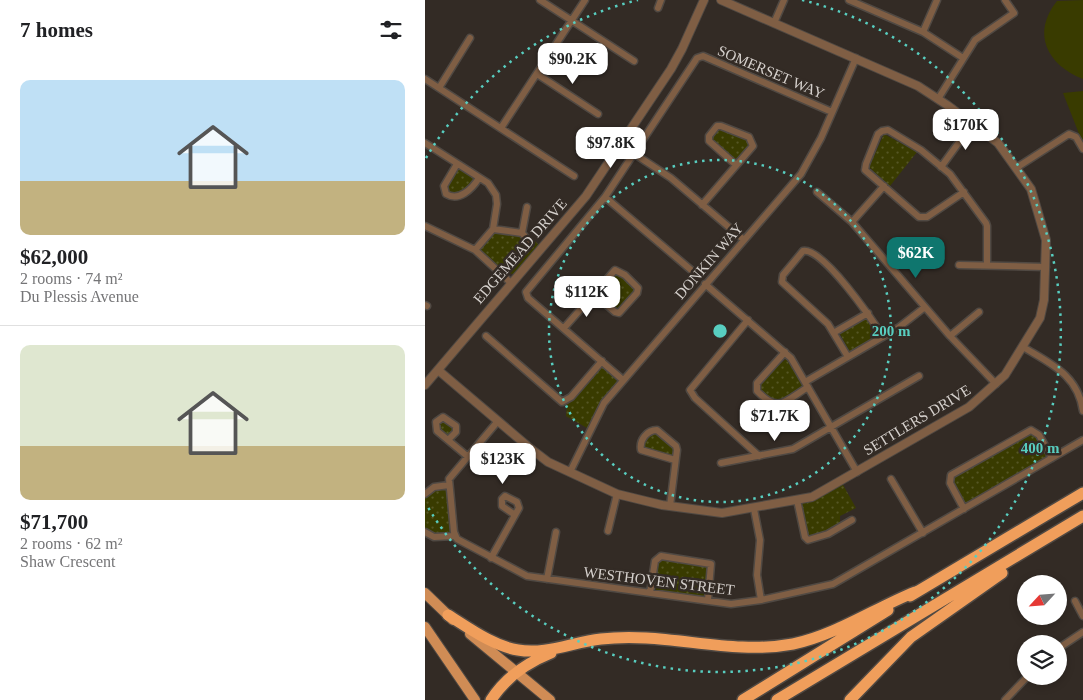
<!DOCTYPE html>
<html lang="en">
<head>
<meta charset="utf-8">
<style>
	body { margin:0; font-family:"Times New Roman",serif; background:#f2f2f2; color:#202124; height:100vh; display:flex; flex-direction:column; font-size:19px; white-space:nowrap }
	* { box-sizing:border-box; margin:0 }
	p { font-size:16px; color:#757577 }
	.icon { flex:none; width:28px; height:28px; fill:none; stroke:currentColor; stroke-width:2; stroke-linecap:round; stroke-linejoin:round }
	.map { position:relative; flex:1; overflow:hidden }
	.sheet { display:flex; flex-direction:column; background:#fff; width:425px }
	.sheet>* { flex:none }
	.needle { width:32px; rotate:244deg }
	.controls { position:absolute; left:592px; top:575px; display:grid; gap:10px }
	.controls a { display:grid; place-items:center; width:50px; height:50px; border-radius:50%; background:#fff; box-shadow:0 2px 8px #0003; font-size:25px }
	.price { position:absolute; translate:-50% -42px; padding:0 11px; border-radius:10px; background:#fff; color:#222; font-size:16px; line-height:32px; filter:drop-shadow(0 1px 2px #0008) }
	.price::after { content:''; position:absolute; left:50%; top:30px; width:15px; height:11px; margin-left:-8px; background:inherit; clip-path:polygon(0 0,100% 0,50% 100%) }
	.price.current { background:#0f766e; color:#fff }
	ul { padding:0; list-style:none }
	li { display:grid; align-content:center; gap:10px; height:265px; padding:0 20px }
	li+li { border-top:1px solid #e0e0e0 }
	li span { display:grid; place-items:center; height:155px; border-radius:10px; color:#555 }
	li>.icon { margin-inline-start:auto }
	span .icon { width:90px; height:90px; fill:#fffc; stroke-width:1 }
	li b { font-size:21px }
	h2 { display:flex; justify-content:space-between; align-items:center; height:60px; padding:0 20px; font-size:21px }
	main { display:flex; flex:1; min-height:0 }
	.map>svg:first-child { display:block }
	.grass { fill:#393b00 }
	.park { fill:url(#park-dots) }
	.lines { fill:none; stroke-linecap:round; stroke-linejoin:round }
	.minor-casing { stroke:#504943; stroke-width:9 }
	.tertiary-casing { stroke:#504943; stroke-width:10 }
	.primary-casing { stroke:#504943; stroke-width:12 }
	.motorway-casing { stroke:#504943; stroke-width:14 }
	.minor { stroke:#7f5e44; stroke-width:6 }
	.tertiary { stroke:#7f5e44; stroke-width:8 }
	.primary { stroke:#d08c55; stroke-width:10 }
	.motorway { stroke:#f09e5b; stroke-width:11 }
	.ring { fill:none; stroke:#58cec0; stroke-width:2.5; stroke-dasharray:2.5 5 }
	.labels { text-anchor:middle; stroke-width:5; stroke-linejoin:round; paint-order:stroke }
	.street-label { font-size:15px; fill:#d5d0cc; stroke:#332b25 }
	.centre { fill:#58cec0; stroke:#332b25; stroke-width:2.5 }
	.ring-label { font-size:15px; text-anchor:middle; font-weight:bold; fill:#58cec0; stroke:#332b25; stroke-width:5; stroke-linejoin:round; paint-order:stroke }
</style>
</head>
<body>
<main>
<section class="sheet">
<h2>7 homes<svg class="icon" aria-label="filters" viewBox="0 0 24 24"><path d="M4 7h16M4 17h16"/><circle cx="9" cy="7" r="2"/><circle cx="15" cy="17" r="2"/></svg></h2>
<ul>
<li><span style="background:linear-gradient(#bfe0f5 65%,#c2b280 0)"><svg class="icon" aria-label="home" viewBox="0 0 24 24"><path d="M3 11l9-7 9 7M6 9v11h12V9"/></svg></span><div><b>$62,000</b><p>2 rooms · 74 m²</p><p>Du Plessis Avenue</p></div></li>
<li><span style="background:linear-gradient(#dfe7d0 65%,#c2b280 0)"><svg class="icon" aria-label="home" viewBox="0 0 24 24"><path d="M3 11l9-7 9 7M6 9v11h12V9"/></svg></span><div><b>$71,700</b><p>2 rooms · 62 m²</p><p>Shaw Crescent</p></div></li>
</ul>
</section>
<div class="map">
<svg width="658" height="700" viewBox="0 0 658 700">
	<defs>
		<pattern id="park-dots" width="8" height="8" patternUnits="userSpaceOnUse" patternTransform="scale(1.25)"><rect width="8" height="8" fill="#393b00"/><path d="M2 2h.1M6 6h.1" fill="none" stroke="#555624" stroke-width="1.8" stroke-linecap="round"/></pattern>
	</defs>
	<rect width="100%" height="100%" fill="#332b25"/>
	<path class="grass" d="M658,0V79C622,65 606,33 632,1Z
		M658,91V144L638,93Z"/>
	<path class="park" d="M293,128L322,138L325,146L314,159C305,160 287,144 287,135Z
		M459,134L492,152L465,186L444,167Z
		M32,170H37L47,177L49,182L30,195L23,192L22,185Z
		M71,232L93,235L103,242L107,238L114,245L89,274L80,273L56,251V247Z
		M194,273L209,286L211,291L193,310L189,309L174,293L188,274Z
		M440,318L443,319L452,336L425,352L415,334Z
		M361,359L376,382L377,387L349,403L334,391L333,384C342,374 351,367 361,359Z
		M175,367H179L192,381L162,428L141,416L142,404Z
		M20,419L30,429L23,436L13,428V423Z
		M232,432L248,446L249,453L247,456L218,448L221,437Z
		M604,433L610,434L621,453L620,459L542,504L538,502L527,483L529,476Z
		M417,483L431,508L415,516V524L401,533L383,537L376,504Z
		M19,488L22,491L26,532L24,534H9L0,530V498L8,489Z
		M236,558L284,566L281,594L276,597L232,591C226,583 229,565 236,558Z"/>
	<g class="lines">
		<g class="minor-casing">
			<path id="minor" d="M115,0L209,61
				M424,0L498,32L538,58
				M233,8L236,0
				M349,23L359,0
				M498,32L512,0
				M112,74L173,114
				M0,79L149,176
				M14,88L45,38
				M513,99L550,40L589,13L580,0
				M76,128L160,0
				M0,143L63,183L71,195L72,204L68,229L50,250
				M208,153L246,178L319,240
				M32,164L19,186L21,194C34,202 47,189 54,178
				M516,167L548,123
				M591,168L644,134L651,137L658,149
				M392,192L427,222L525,336L571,384
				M539,192L502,217H494L440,170L441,164L453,134L457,131L463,130L496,150L525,174L561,223L562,226V265
				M180,197L272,275
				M277,205L328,146L324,137L296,126H292L284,136V141L311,165
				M427,222L459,186
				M0,226L50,250L86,283
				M68,229L97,233L103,240
				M97,233L102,207
				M534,265L621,267
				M280,284L366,358L432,472
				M0,305L2,306
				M323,320L265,390L270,398L334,456
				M139,328L190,270L200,275L213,288L212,293L194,313L190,312L169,294
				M410,332L443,313
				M61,336L137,402L146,397L177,361
				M525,336L554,312
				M598,347C626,364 653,375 658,411
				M360,352L332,383V391C354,414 360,401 383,387
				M423,357L403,324L357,282L358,275L378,251C398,247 448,321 458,337
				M198,380L103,298L101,292L180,197L272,58L278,56L407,112
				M380,382L473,328L500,307
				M73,421L24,479L29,532L32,539L102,576L306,604L336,600L408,584L658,440
				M23,440L31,432V426L18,417L11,422L12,431L42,456
				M296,463L368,449L494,376
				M145,472L179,403L376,174L396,138L431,58
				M466,479L498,533
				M0,494L9,487L24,485
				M372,500L380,537L383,540L403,534L427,520
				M245,506L252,450L251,446L232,430C222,430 214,440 216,450L250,460
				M329,509L335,540L332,575L336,600
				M539,509L525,483L526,475L606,430L614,435L627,458
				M183,531L192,494
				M0,532L9,537L30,536
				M66,558L94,508L92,502L80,496L77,499V506L90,515
				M122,579L131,532
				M225,593L230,561L236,556L286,564L283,600
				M650,601L658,616
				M634,648L658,632
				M580,700L603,676"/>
		</g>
		<g class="tertiary-casing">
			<path id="tertiary" d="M13,370L106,449L123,462L192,494L237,505L297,513L387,497L544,407L580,375L615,318L619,300L621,240L606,189L573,143L522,105L493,86L296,0
				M0,385L161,196L246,69L257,49L279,0"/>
		</g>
		<g class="primary-casing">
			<path id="primary" d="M0,593L28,620
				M0,627L50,700
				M45,634L125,700"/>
		</g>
		<g class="motorway-casing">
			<path id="motorway" d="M485,596L658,493
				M23,615C44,628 68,646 93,650C121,655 148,642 176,639C240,631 304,656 368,644C411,635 450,608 490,592
				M66,700C81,677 101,663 126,653
				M318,700L463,610
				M352,700L658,516
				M425,700L486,637L577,573"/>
		</g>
		<use href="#minor" class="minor"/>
		<use href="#tertiary" class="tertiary"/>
		<use href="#primary" class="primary"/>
		<use href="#motorway" class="motorway"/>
	</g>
	<g class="ring">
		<circle cx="295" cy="331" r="171"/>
		<path d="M1 158A341 341 0 0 1 213 0M377 0A341 341 0 1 1 1 504"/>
	</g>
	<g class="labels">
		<g class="street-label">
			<text transform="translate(346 72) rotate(23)" y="5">SOMERSET WAY</text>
			<text transform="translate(95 251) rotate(-49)" y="5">EDGEMEAD DRIVE</text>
			<text transform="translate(284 261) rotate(-49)" y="5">DONKIN WAY</text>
			<text transform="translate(492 420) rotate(-31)" y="5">SETTLERS DRIVE</text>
			<text transform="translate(234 581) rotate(7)" y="5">WESTHOVEN STREET</text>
		</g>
	</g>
	<circle cx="295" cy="331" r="8" class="centre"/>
	<g class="ring-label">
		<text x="466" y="336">200 m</text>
		<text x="615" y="453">400 m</text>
	</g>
</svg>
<div class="controls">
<a><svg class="needle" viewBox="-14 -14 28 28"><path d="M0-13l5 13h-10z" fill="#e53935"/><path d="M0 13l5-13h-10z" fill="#757577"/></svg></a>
<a><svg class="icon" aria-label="layers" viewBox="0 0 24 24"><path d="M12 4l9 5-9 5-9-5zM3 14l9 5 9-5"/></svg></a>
</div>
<b class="price" style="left:148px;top:85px">$90.2K</b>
<b class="price" style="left:541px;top:151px">$170K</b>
<b class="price" style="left:186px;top:169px">$97.8K</b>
<b class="price current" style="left:491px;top:279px">$62K</b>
<b class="price" style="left:162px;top:318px">$112K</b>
<b class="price" style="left:350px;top:442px">$71.7K</b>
<b class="price" style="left:78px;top:485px">$123K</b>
</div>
</main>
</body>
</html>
